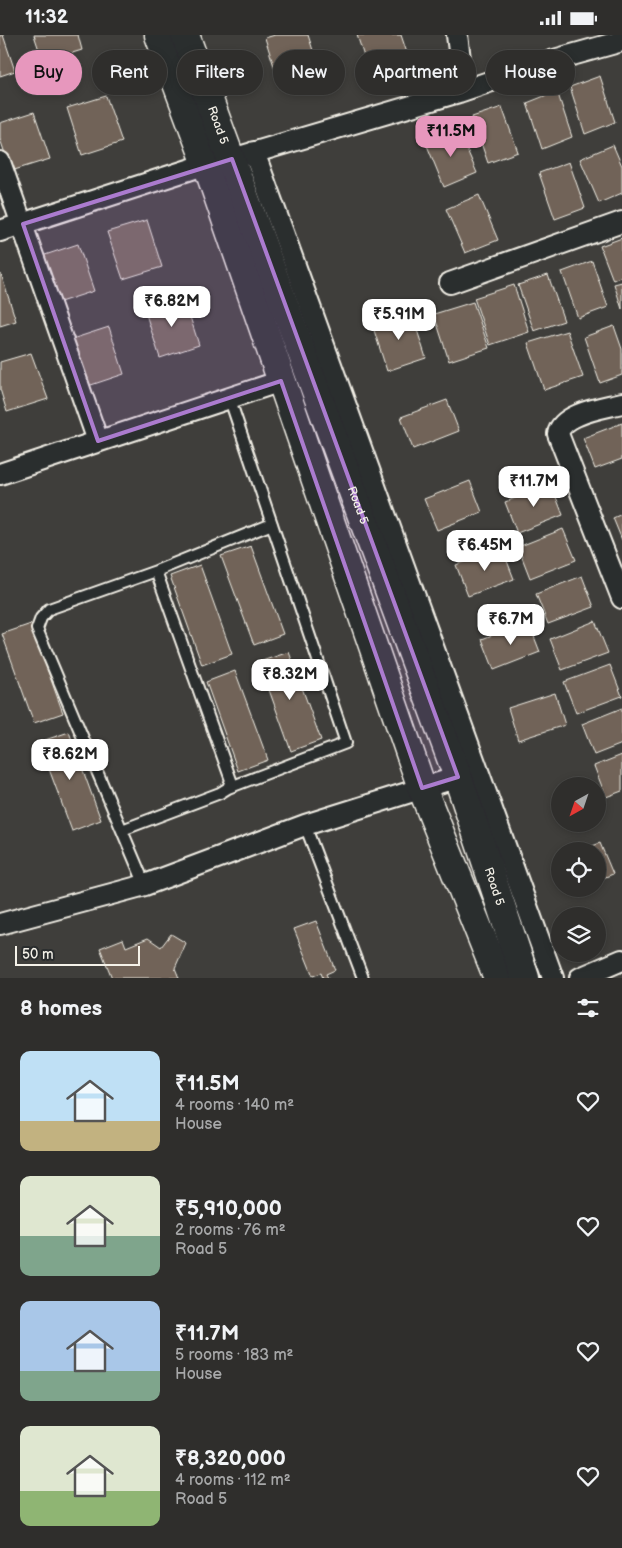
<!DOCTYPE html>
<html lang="en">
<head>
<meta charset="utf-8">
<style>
	body { margin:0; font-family:"Balsamiq Sans",sans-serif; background:#3b3a38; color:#f1f3f6; height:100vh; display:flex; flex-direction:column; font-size:19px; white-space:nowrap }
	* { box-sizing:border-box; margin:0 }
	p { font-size:16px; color:#a7a8a9 }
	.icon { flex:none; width:28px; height:28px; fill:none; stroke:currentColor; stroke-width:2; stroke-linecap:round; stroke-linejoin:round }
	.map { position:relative; height:943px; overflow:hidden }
	.details { display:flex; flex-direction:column; background:#2f2e2c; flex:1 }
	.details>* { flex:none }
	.hud { position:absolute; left:15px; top:15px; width:592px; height:45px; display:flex; gap:10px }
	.needle { width:32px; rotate:220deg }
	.fabs { position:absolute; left:551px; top:742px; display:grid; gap:10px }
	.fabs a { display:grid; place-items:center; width:55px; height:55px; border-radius:50%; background:#2f2e2c; box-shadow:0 2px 8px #0003,0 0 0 1px #4a4a48; font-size:25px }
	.scale { position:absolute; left:15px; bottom:12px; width:125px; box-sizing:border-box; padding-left:5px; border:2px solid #f4f1e8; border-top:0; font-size:14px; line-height:18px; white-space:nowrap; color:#f4f1e8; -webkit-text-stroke:4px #2a2d2e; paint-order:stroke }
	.price { position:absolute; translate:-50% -42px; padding:0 11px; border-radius:10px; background:#fff; color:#222; font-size:16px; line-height:32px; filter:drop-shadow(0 1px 2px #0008) }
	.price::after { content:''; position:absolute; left:50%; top:30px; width:15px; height:11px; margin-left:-8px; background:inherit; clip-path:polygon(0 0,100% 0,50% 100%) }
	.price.on { background:#e797bd; color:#111 }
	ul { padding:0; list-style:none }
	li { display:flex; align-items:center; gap:15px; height:125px; padding:0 20px }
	li span { display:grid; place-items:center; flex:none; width:140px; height:100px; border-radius:10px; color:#555 }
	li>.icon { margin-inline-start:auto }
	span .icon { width:60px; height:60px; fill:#fffc; stroke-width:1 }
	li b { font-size:21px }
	h2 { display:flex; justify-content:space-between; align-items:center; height:60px; padding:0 20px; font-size:21px }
	.tag { padding:0 18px; border-radius:22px; background:#2f2e2c; box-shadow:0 2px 8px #0003,0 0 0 1px #4a4a48; font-size:18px; line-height:45px }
	.tag.on { background:#e797bd; color:#111 }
	.status { display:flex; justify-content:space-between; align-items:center; height:35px; padding:0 25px; background:#2f2e2c; direction:ltr }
	.status svg { height:14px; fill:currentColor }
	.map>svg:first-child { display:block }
	.building { fill:#716458; stroke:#f4f1e8 }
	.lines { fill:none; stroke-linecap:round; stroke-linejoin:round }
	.lane-casing { stroke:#f4f1e8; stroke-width:14 }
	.street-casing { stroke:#f4f1e8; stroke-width:24 }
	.secondary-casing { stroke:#f4f1e8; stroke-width:31 }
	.lane { stroke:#2a2d2e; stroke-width:10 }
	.street { stroke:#2a2d2e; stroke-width:20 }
	.secondary { stroke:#2a2d2e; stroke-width:28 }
	.marked { fill:#ab7bcf; fill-opacity:0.2; stroke:#ab7bcf; stroke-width:4; stroke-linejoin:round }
	.labels { text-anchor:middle; stroke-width:4; stroke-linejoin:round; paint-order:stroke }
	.street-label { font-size:12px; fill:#f4f1e8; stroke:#2a2d2e }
</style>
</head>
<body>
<div class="status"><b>11:32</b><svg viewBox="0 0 49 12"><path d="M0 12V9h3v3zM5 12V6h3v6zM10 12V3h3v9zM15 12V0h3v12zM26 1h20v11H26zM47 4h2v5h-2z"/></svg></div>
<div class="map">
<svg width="622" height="943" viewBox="0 0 622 943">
	<rect width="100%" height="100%" fill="#3f3e3b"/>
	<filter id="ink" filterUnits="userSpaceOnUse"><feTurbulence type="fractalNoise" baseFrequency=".02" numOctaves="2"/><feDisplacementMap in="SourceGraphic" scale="10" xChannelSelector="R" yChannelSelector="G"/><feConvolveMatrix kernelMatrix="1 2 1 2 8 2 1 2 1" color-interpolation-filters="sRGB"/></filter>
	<g filter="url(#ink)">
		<path class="building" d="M0,0H3L15,36L0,41Z
			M34,0H78L82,15L43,27Z
			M275,0H308L320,37L280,50L265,3Z
			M357,0H401L408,21L368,34Z
			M600,41L615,87L585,99L570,52Z
			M557,56L572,102L542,114L527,68Z
			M106,61L122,107L82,120L67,73Z
			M502,72L518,117L488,128L472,82Z
			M34,77L50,124L11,136L0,104V88Z
			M458,94L477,138L444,152L426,108Z
			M613,110L622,131V158L599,168L580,124Z
			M569,127L585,173L555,184L539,138Z
			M479,160L498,205L465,218L446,174Z
			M147,185L162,232L123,244L107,197Z
			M622,203V241L613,245L600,211Z
			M78,209L94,256L54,269L39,222Z
			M592,226L608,272L578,283L562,237Z
			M1,239L16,286L0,291V240Z
			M548,240L564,286L534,296L518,250Z
			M622,247V274L614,249Z
			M514,250L529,297L490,310L474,263Z
			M184,263L199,310L160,323L145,276Z
			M473,267L489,313L449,326L434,279Z
			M411,276L426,323L387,336L372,289Z
			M614,291L622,314V340L600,348L584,302Z
			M109,292L124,339L85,352L69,305Z
			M567,296L583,342L544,355L528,308Z
			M31,318L48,364L7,377L0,354V327Z
			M447,365L459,396L413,414L401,382Z
			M622,388V424L595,434L583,403Z
			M470,446L482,477L437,495L424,464Z
			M551,449L563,480L517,498L505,467Z
			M622,479V505L613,483Z
			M563,494L576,525L530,543L518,512Z
			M251,511L283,599L254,610L221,521Z
			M502,513L514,544L468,561L456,530Z
			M200,530L232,619L202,630L170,541Z
			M582,541L594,572L548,589L536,559Z
			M528,586L540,617L494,635L482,604Z
			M595,586L608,618L562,635L550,604Z
			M31,589L63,678L34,688L2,599Z
			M289,617L321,705L291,716L259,627Z
			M610,630L622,661L576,678L564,647Z
			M235,636L268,725L238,736L206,647Z
			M555,658L565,690L518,705L508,673Z
			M622,673V709L594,720L582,689Z
			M69,697L101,785L72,796L39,707Z
			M622,720V756L606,762L594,731Z
			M600,808L613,839L598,845V816H580Z
			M560,824V839L555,826Z
			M316,886L335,935L326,939L328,943H323L321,938L313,941L294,894Z
			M171,899L186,908L175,933L179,943H112L100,913L123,904L126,912L148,903L161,912Z"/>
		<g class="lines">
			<g class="lane-casing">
				<path id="lane" d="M228,753L346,708L229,362
					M305,790L363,943
					M122,795L220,758L228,753L231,745L156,536
					M145,850L37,594L41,583L49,574L156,536L272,489"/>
			</g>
			<g class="street-casing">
				<path id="street" d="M457,0L462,40L459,57
					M254,117L553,943
					M0,127L98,406
					M0,196L207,129L232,124L459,57L554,25L622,6
					M450,248L622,187
					M622,368C603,373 562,378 558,399L622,563
					M0,439L281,346
					M0,889L145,850L305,790L458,742
					M580,943L622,925"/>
			</g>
			<g class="secondary-casing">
				<g id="secondary">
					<path d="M159,0L207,129L422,753L498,943"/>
					<path id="s1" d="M185,0L458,742L525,943"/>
				</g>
			</g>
			<use href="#lane" class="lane"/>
			<use href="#street" class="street"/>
			<use href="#secondary" class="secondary"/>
		</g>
	</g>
	<path class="marked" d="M232,124L458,742L422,753L281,346L98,406L23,189Z"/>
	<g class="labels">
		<g class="street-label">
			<text dy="4" stroke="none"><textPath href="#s1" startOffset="96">Road 5</textPath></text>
			<text dy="4" stroke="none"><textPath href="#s1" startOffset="501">Road 5</textPath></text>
			<text dy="4" stroke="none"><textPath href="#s1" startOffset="906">Road 5</textPath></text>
		</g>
	</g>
</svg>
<div class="fabs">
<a><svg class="needle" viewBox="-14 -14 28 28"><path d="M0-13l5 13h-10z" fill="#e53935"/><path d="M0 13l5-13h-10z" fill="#a7a8a9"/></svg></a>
<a><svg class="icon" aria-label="locate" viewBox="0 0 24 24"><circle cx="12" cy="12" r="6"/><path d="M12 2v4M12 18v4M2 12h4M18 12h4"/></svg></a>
<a><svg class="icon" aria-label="layers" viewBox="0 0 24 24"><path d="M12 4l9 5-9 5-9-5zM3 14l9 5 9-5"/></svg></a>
</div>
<div class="scale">50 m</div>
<b class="price on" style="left:451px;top:123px">₹11.5M</b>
<b class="price" style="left:172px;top:293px">₹6.82M</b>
<b class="price" style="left:399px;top:306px">₹5.91M</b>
<b class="price" style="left:534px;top:473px">₹11.7M</b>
<b class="price" style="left:485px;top:537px">₹6.45M</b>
<b class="price" style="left:511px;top:611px">₹6.7M</b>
<b class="price" style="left:290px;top:666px">₹8.32M</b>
<b class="price" style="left:70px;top:746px">₹8.62M</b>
<div class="hud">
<a class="tag on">Buy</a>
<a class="tag">Rent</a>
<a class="tag">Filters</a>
<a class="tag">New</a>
<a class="tag">Apartment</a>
<a class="tag">House</a>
</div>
</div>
<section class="details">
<h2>8 homes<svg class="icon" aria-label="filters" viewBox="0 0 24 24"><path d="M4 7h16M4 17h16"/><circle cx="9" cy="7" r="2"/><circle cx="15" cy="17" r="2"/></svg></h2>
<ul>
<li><span style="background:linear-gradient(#bfe0f5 70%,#c2b280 0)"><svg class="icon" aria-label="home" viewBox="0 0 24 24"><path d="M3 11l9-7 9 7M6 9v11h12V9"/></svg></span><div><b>₹11.5M</b><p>4 rooms · 140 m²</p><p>House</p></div><svg class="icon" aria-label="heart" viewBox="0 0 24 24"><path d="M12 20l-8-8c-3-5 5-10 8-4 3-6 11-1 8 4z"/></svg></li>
<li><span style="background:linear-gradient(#dfe7d0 60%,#7fa58c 0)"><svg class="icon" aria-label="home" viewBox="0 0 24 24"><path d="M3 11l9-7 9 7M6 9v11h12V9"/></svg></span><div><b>₹5,910,000</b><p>2 rooms · 76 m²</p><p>Road 5</p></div><svg class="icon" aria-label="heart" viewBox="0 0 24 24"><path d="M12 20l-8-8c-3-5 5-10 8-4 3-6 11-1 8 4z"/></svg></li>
<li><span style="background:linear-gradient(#a9c7e8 70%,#7fa58c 0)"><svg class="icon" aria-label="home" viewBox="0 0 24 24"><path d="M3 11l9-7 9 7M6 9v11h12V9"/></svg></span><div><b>₹11.7M</b><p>5 rooms · 183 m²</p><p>House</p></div><svg class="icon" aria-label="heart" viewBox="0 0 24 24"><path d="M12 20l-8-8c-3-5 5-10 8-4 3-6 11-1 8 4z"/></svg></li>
<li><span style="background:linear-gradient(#dfe7d0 65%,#8fb573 0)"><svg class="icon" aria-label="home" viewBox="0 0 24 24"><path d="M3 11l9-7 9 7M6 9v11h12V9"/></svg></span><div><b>₹8,320,000</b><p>4 rooms · 112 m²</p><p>Road 5</p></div><svg class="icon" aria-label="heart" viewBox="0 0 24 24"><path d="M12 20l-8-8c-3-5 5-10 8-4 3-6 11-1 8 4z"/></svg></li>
</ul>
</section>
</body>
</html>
